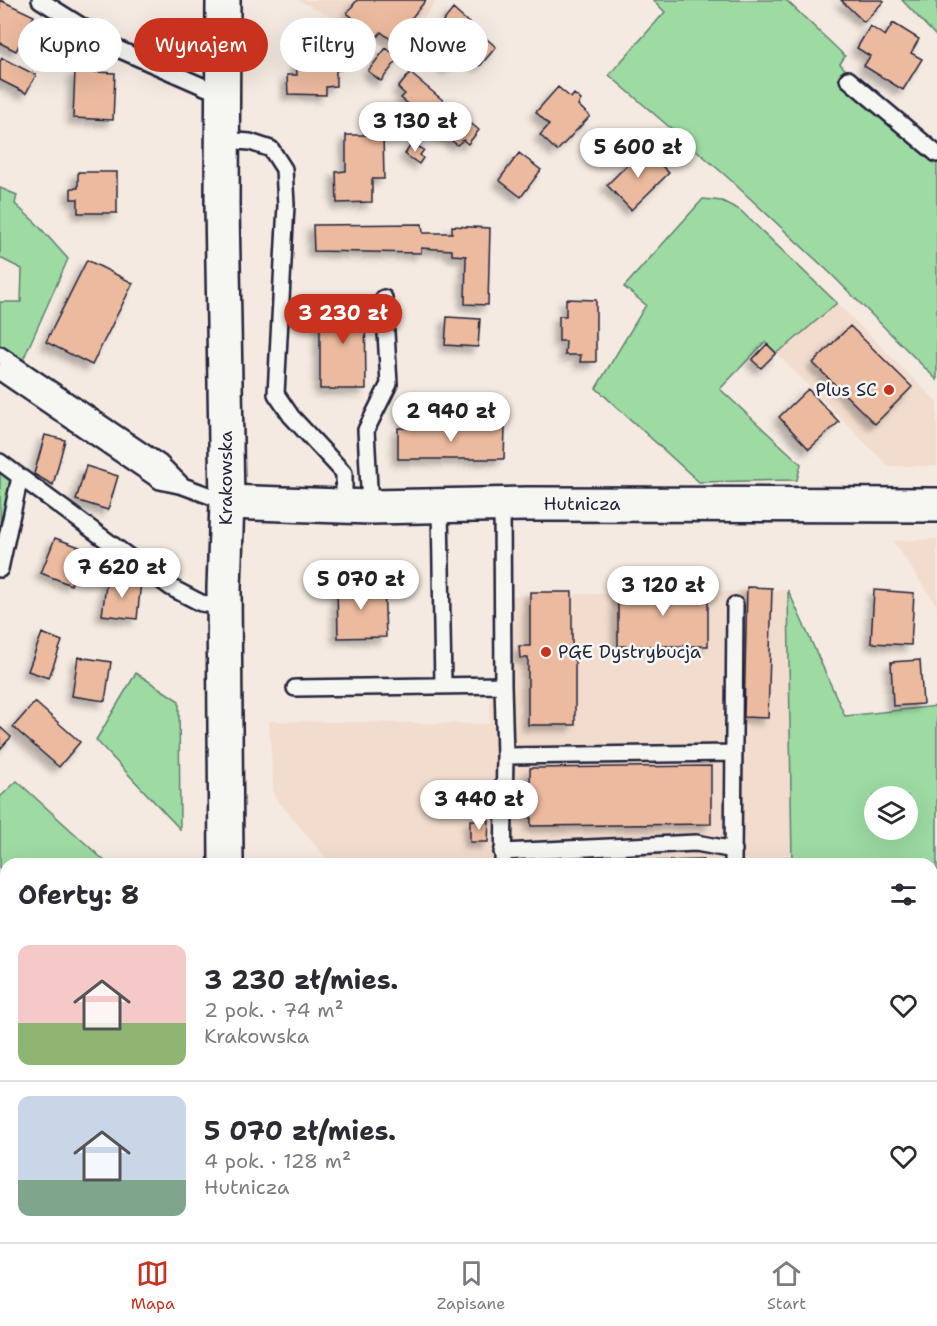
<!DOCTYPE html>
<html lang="pl">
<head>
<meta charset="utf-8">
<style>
	body { margin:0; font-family:"Shantell Sans",sans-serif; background:#f7f7f7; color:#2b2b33; height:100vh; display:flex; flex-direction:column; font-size:22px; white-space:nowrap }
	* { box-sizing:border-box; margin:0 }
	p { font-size:20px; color:#7c7c81 }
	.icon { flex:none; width:33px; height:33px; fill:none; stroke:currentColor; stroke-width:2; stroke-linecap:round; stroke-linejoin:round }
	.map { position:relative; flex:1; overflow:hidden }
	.panel { position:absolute; left:0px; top:858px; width:938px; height:384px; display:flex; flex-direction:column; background:#fff; border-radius:18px 18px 0 0; box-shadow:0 6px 24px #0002 }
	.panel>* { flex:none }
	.guide { position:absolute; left:18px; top:18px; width:600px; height:54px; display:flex; gap:12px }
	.controls { position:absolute; left:864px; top:786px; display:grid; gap:12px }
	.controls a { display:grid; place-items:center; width:54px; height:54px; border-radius:50%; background:#fff; box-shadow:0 6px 24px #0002; font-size:30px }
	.price { position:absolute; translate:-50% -51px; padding:0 14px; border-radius:21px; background:#fff; color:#222; font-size:20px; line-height:39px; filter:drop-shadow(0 2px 3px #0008) }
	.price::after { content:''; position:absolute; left:50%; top:36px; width:18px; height:14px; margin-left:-9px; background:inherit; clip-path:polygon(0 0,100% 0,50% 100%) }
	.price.current { background:#c8321e; color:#fff }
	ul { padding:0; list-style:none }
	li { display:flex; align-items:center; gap:18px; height:150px; padding:0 18px }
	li+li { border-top:2px solid #e1e1e2 }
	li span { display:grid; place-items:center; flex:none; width:168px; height:120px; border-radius:12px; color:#555 }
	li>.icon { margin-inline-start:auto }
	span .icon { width:72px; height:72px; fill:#fffc; stroke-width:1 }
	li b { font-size:26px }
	h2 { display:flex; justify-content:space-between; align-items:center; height:72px; padding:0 18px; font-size:26px }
	.chip { padding:0 21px; border-radius:27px; background:#fff; box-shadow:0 6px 24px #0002; font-size:21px; line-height:54px }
	.chip.current { background:#c8321e; color:#fff }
	.tab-bar { display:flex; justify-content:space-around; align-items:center; height:84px; border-top:2px solid #e1e1e2; background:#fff; font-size:16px; color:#7c7c81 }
	.tab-bar a { display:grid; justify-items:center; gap:3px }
	.tab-bar .current { color:#c8321e }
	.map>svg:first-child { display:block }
	.built { fill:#f2dccd }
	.green { fill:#9ddba3; stroke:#607e6f; stroke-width:1.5; fill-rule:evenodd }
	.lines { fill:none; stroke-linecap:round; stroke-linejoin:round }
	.stream { stroke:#6791ac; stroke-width:8 }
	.building { fill:#ecba9e; stroke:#22223b; stroke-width:1.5; filter:url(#shadow) }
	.service-casing { stroke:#22223b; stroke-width:20 }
	.tertiary-casing { stroke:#22223b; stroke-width:38 }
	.secondary-casing { stroke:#22223b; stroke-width:38 }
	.service { stroke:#f6f6f2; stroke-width:15 }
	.tertiary { stroke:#f6f6f2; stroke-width:33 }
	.secondary { stroke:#f6f6f2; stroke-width:33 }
	.poi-dot { fill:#c8321e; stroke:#f6f6f2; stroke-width:2 }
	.labels { text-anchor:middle; stroke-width:5; stroke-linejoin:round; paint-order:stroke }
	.poi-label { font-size:18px; fill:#22223b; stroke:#f6f6f2; text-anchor:end }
	.street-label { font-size:18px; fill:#22223b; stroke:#f6f6f2 }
</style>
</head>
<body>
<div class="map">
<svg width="937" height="1242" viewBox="0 0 937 1242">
	<defs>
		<filter id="shadow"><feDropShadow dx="-5.5" dy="5.5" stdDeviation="3" flood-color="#0004"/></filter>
	</defs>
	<rect width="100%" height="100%" fill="#f4eae1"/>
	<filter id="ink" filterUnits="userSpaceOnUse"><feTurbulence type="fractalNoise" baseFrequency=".0167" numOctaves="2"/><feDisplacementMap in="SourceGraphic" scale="12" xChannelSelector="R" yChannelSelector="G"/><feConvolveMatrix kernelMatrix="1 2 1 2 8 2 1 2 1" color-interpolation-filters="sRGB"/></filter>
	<g filter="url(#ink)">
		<path class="built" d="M298,0H437L392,61L379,40Z
			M837,303L937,402V466H888L776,353L788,345Z
			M937,539V606L893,541Z
			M788,590L792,864H331L274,796L269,721L489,724L497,596Z
			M268,1236H380L384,1242H268Z"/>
		<path class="green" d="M653,0H786L845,56L840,64L937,161V380L829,272L725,175L609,75L665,12Z
			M902,0H937V37Z
			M0,188L17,195L15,204L36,223L68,259L23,360L0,345V302H21L22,269L0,258Z
			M703,199L722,201L740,210L837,303L788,345L776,353L765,342L720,389L801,464L797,480L699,482L596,388L646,305L624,287Z
			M0,469L15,478L0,547Z
			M788,590L845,716L937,706V1092H932V864H792ZM874,796H908V830H874Z
			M136,673L179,701L180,829L96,740Z
			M17,781L108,864H6V958L0,951V797Z
			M0,1153L6,1160V1236H68L74,1242H0Z
			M380,1236H736V1242H384Z"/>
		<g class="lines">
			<path class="stream" d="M0,990L6,996"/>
		</g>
		<path class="building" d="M0,0L34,16L16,51L0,43Z
			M357,0H426L393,41L381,32L377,37L347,13Z
			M841,0H883L884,1L864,22Z
			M453,9L496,47L480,66L463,53L449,69L422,48Z
			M893,23L919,39L911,53L922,59L903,90L864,66L870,56L857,48L870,26L885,36Z
			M307,42H331L333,58L340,57V70H336V86L326,87V95L288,94L287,75H297L296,57L306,56Z
			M386,48L399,58L381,81L368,71Z
			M2,58L36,75L26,93L0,80V62Z
			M75,71L115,73L113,120L73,118Z
			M410,73L445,102L429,121L401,98L405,94L398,88Z
			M558,87L571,98L574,94L581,100L578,105L590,116L557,151L540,135L549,125L536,112Z
			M445,102L479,130L468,144L463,140L457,145L429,121Z
			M346,135H383L384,179H372V202L337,203L336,172L346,171Z
			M412,143L424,150L420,155L423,158L419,164L405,154Z
			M644,148L669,173L631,210L607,185Z
			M519,153L541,170L521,197L499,180Z
			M78,172H117V213H78V199H71V188H78Z
			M422,224L423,233H452V226L490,228L488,305L465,304L466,256L452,255V250L421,248V253L314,251L313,225Z
			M87,260L133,283L92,365L46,342Z
			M566,299L596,300V362H580L581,355H565L566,341H559V316H566Z
			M320,301H365L366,389H320Z
			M447,317L480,319L478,347L445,345Z
			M850,326L912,387L875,424L813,363Z
			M767,344L776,353L761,368L752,360Z
			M808,389L839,422L809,449L779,417Z
			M398,428H505L504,459H398Z
			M45,435L65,440L53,485L34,474Z
			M86,466L118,476L108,510L76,500Z
			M55,538L85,549L71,585L41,573Z
			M107,578L141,582L137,619L102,615Z
			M384,583L386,637L338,638L337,584Z
			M747,587L772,588L768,718L744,717Z
			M618,588H708V646H618Z
			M874,590L914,593L911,645L871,643Z
			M530,592H572V659L575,660V725H528V658H520L519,646H530Z
			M42,633L62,641L49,678L28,671Z
			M78,657L111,662L105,701L72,696Z
			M920,660L923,704L893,706L891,662Z
			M35,702L80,742L59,767L13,727Z
			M0,727L11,737L0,749Z
			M711,766V824L531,826L530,768Z
			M470,820H489L488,842H470Z
			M703,860V864H542Z
			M319,1236H334L346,1242H316Z
			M752,1236H779V1242H752Z"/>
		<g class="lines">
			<g class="service-casing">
				<path id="service" d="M40,0L118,49L207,88L224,92
					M848,79L937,154
					M224,140L250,142L271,149L284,169L286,205L276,394L291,416L344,473V507
					M0,355L160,463L183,486
					M0,372L160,481L183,486L227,502
					M0,462L170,587L201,603L225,607
					M502,505L503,685
					M370,507L366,430L389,384L384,298
					M440,507L443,686
					M0,569L20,477
					M295,688L503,685L505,756L733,753
					M502,852L696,843L734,850
					M503,864L505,756
					M733,864L735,605
					M932,1185H937
					M302,1242L308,1236"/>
			</g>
			<g class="tertiary-casing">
				<path id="tertiary" d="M227,502L370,507L527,504L937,505"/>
			</g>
			<g class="secondary-casing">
				<path id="secondary" d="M223,0L222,205L227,502L224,588L226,864
					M227,1242L228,1236"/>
			</g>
			<use href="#service" class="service"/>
			<use href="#tertiary" class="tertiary"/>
			<use href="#secondary" class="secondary"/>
		</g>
	</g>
	<g class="poi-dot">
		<circle cx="889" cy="390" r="6"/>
		<circle cx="546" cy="652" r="6"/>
	</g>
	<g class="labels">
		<g class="poi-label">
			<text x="877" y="396">Plus SC</text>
			<text x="558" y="658" text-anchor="start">PGE Dystrybucja</text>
		</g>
		<g class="street-label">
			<text transform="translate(226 478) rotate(-90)" y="6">Krakowska</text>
			<text x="582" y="510">Hutnicza</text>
		</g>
	</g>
</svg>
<div class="controls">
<a><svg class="icon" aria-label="layers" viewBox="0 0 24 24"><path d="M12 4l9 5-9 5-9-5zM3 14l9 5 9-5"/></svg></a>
</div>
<b class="price" style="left:415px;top:153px">3 130 zł</b>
<b class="price" style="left:638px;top:179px">5 600 zł</b>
<b class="price current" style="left:343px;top:345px">3 230 zł</b>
<b class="price" style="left:451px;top:443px">2 940 zł</b>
<b class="price" style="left:122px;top:599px">7 620 zł</b>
<b class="price" style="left:361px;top:611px">5 070 zł</b>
<b class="price" style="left:663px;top:617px">3 120 zł</b>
<b class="price" style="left:479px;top:831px">3 440 zł</b>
<div class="guide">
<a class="chip">Kupno</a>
<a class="chip current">Wynajem</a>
<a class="chip">Filtry</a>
<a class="chip">Nowe</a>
</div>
<section class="panel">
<h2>Oferty: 8<svg class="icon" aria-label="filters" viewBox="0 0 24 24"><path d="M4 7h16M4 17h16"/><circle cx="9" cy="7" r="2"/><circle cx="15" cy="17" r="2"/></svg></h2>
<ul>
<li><span style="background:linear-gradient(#f6c9c9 65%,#8fb573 0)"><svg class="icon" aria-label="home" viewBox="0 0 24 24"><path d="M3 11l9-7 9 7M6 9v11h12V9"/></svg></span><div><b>3 230 zł/mies.</b><p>2 pok. · 74 m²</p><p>Krakowska</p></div><svg class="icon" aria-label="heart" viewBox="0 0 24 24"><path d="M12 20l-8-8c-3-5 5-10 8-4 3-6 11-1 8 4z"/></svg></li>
<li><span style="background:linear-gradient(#c9d6e8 70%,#7fa58c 0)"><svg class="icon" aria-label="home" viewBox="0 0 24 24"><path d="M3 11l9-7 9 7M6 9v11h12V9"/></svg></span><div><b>5 070 zł/mies.</b><p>4 pok. · 128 m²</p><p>Hutnicza</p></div><svg class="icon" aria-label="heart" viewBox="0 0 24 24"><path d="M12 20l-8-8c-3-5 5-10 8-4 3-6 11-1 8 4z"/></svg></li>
</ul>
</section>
</div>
<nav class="tab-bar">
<a class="current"><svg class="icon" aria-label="map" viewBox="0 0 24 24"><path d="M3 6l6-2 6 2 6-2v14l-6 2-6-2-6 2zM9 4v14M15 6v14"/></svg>Mapa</a>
<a><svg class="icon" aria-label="saved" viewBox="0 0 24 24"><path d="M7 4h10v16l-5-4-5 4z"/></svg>Zapisane</a>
<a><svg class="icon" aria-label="home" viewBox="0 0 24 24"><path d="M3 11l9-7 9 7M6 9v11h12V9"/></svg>Start</a>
</nav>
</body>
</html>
